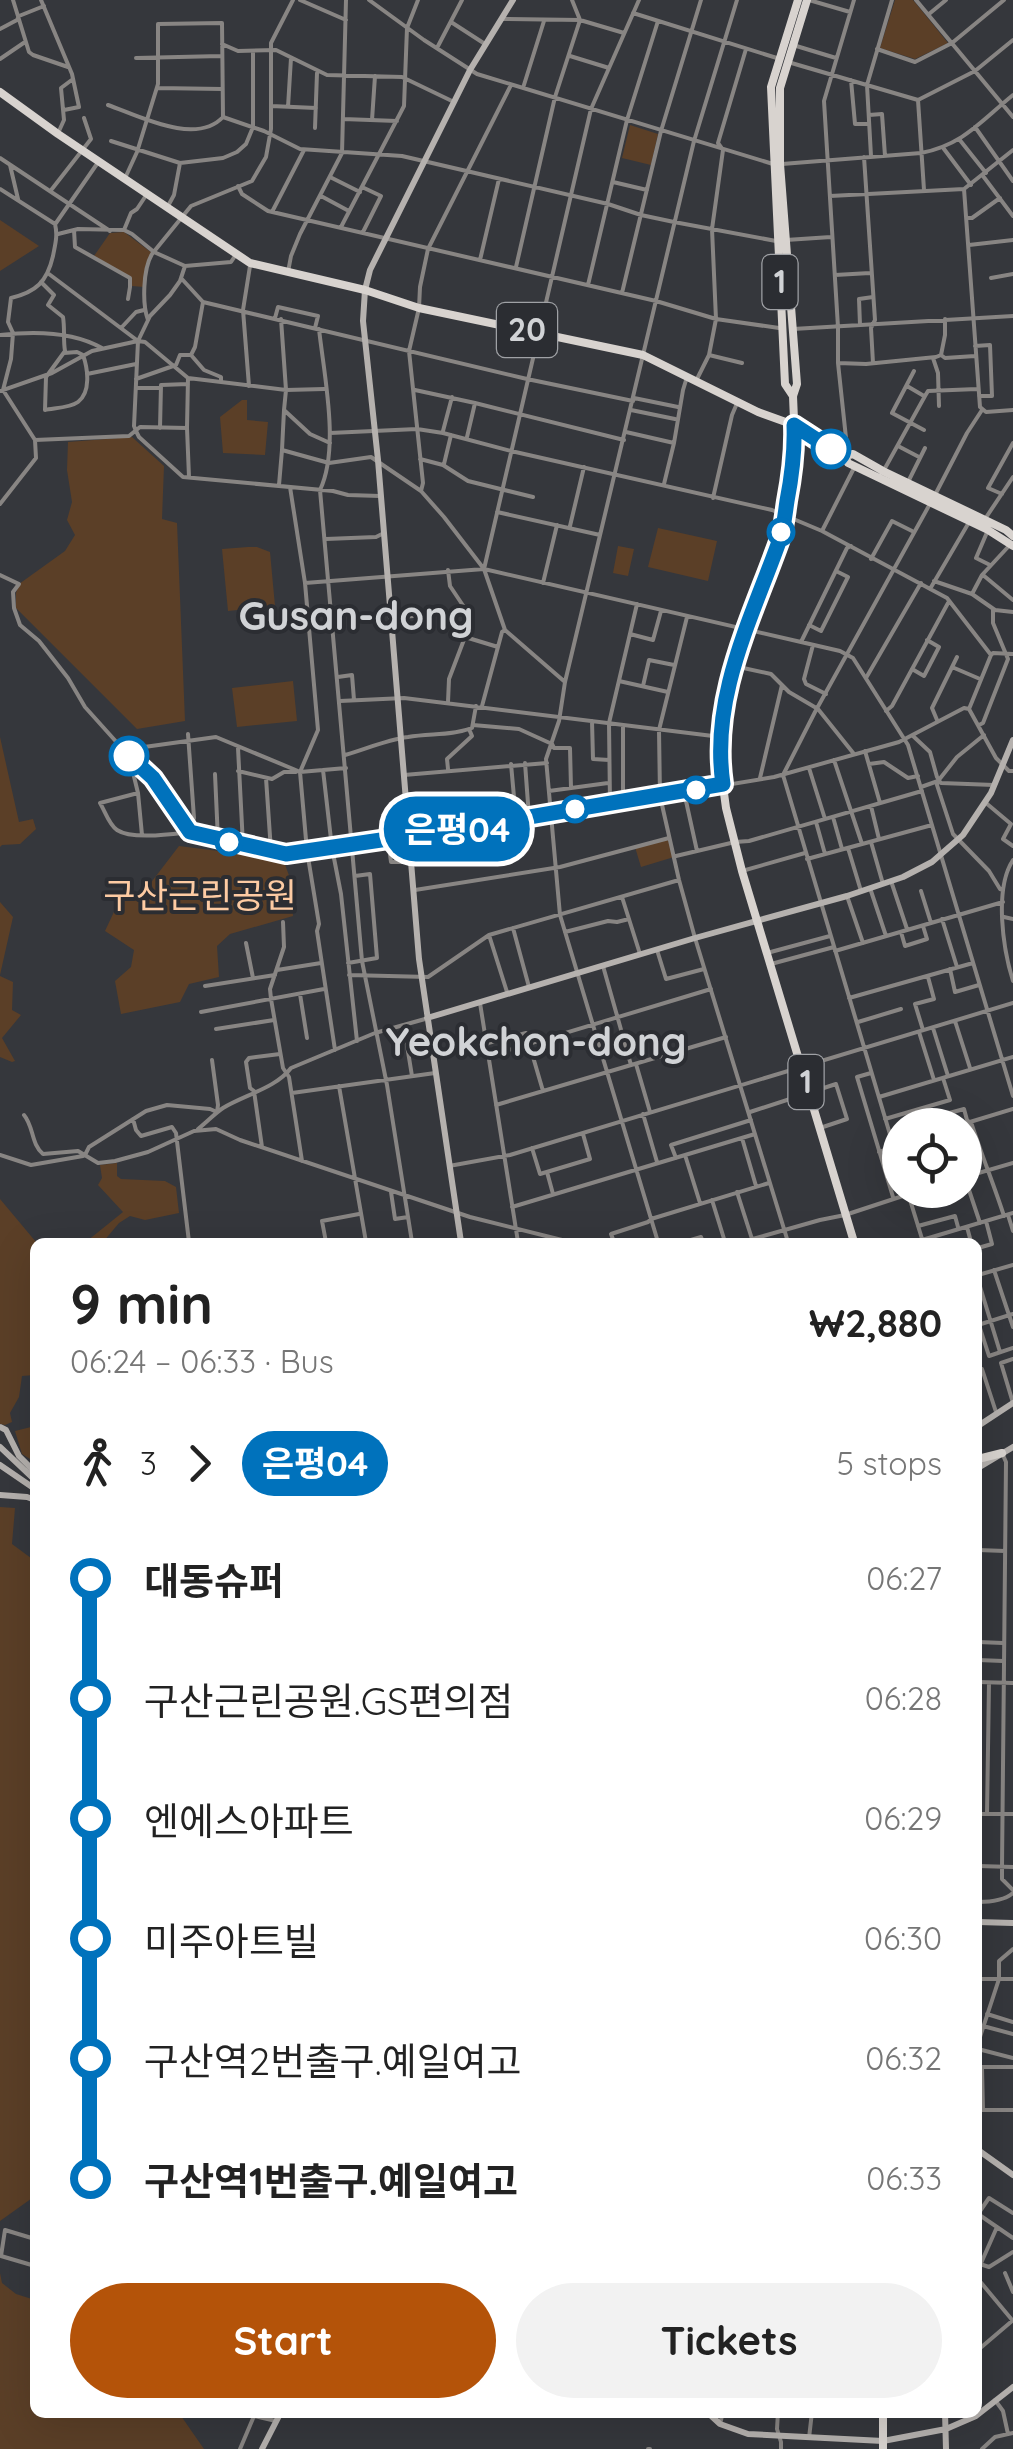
<!DOCTYPE html>
<html lang="en">
<head>
<meta charset="utf-8">
<style>
  body { margin:0; font-family:Quicksand,"Noto Sans KR",sans-serif; background:#f2f2f2; color:#222; height:100vh; display:flex; flex-direction:column; font-size:38px; white-space:nowrap }
  * { box-sizing:border-box; margin:0 }
  p { font-size:32px; color:#767676 }
  .icon { flex:none; width:55px; height:55px; fill:none; stroke:currentColor; stroke-width:2; stroke-linecap:round; stroke-linejoin:round }
  .map { position:relative; flex:1; overflow:hidden }
  .panel { position:absolute; left:30px; top:1238px; width:952px; height:1180px; display:flex; flex-direction:column; background:#fff; border-radius:15px; box-shadow:0 10px 40px #0002 }
  .panel>* { flex:none }
  .badge { padding:0 20px; border-radius:32px; font-size:35px; line-height:65px }
  .buttons { position:absolute; left:882px; top:1108px; display:grid; gap:20px }
  .buttons a { display:grid; place-items:center; width:100px; height:100px; border-radius:50%; background:#fff; box-shadow:0 10px 40px #0002; font-size:50px }
  .map>.badge { position:absolute; translate:-50% -50%; box-shadow:0 0 0 5px #fff }
  .legs { display:flex; align-items:center; gap:15px; height:110px; padding:0 40px; font-size:32px }
  .legs p { margin-inline-start:auto }
  .summary { display:flex; align-items:center; justify-content:space-between; height:170px; padding:0 40px }
  h1 { font-size:55px; font-weight:800; line-height:75px }
  .action { display:flex; gap:20px; margin-top:auto; padding:20px 40px }
  .action a { flex:1; height:115px; border-radius:60px; background:#b45309; color:#fff; font-size:40px; font-weight:800; line-height:115px; text-align:center }
  .action a+a { background:#f2f2f2; color:#222 }
  ul { padding:0 40px; list-style:none }
  li { display:flex; align-items:center; gap:35px; height:120px; font-size:38px }
  li i { display:grid; place-items:center; width:15px; height:100%; margin:0 12px; background:currentColor }
  li i::after { content:''; width:25px; height:25px; margin:-12px; border:8px solid; border-radius:50%; background:#fff }
  li p { margin-inline-start:auto }
  li:first-child i { background:linear-gradient(#0000 50%,currentColor 0) }
  li:last-child i { background:linear-gradient(currentColor 50%,#0000 0) }
  .map>svg:first-child { display:block }
</style>
</head>
<body>
<div class="map">
<svg width="1013" height="2449" viewBox="0 0 1013 2449">
  <rect width="100%" height="100%" fill="#35373c"/>
  <path fill="#5b3f27" d="M895,0H913L948,43L915,59L880,48Z
    M630,125L658,134L651,165L622,158Z
    M0,220L39,246L0,271Z
    M124,232L152,253L147,263L144,287L132,286L131,277L94,256L110,233Z
    M242,400H247V420L268,422L265,455L223,453L220,417Z
    M132,437L164,466L162,519L177,523L185,721L137,729L16,608V593L19,584L65,551L75,535L67,520L72,502L67,470L68,442Z
    M658,528L717,541L708,581L648,567Z
    M618,546L634,549L628,576L613,573Z
    M248,547H257L270,552L275,606L228,611L222,549Z
    M293,681L297,721L237,727L232,688Z
    M0,737L19,822L33,819L36,829L20,844L2,845L0,847Z
    M670,839L674,857L641,867L635,847Z
    M179,846L283,859L291,881L293,916L230,934L217,946L219,977L189,984L180,1002L121,1014L115,981L131,967L134,950L105,931L120,899L143,893Z
    M0,902L13,917L0,975Z
    M0,976L13,982L12,1010L21,1015L2,1038L15,1061L12,1062L0,1057Z
    M117,1163V1176L121,1179L165,1181L176,1187L179,1213L145,1220L130,1216L119,1223L103,1242H88L87,1241L123,1212L98,1185L102,1178L100,1165Z
    M0,1199L36,1242L35,1375L22,1376L19,1397L10,1413L12,1422L5,1425L0,1424Z
    M35,1426V1462L22,1454L15,1431Z
    M0,1507L15,1508L12,1544L35,1561V2196L0,2221Z
    M0,2273L2,2283L16,2294L35,2300V2412L179,2413L204,2449H0Z"/>
  <g fill="none" stroke-linecap="round" stroke-linejoin="round">
    <path stroke="#888583" stroke-width="4" d="M13,0L29,52L33,55L68,67
      M41,0L72,74L79,107L64,110
      M300,0L346,20
      M369,0L424,40L477,74L773,164
      M572,0L580,20
      M809,0L850,12
      M916,0L1013,117
      M633,13L780,59
      M929,14L946,0
      M501,19L580,20L624,33
      M451,22L485,44
      M0,29L17,20L19,16L44,6
      M222,44L238,51L276,50L327,75L402,77L454,102
      M793,45L836,58
      M437,48L462,0
      M877,49L915,62L952,43L1004,0
      M570,56L609,68
      M136,58L221,56
      M0,59L25,42
      M788,62L918,100L975,71L1013,40
      M851,80L855,124H869
      M157,88L222,89
      M523,88L544,21
      M918,100L924,190
      M108,105C139,116 196,146 223,117
      M271,106L316,108
      M288,107L291,58
      M869,115L882,114L885,156
      M223,117L264,131L300,149L402,156L608,204L641,215L674,222L776,241
      M343,119L397,121
      M372,120L375,76
      M975,127L1013,181
      M315,128L317,73
      M59,131L64,120L61,88L73,79
      M959,139L986,173
      M111,141L180,163L223,158L237,152L246,144L253,127V52
      M944,149L971,185
      M871,156L867,85L892,0
      M864,157L875,320L871,328L873,363
      M0,158L110,231
      M782,164L921,153C963,145 981,121 1013,95
      M10,165L18,199
      M126,176L137,152L158,84V24L222,23L223,117
      M983,176L1013,216
      M330,177L360,192
      M613,182L647,190
      M238,186L242,194L268,211L656,301L716,319L779,328
      M362,187L381,196L363,232
      M0,189L55,224C58,236 55,245 53,256C47,282 36,292 11,298L8,322L13,333L11,359L3,390L35,440L36,458L0,504
      M52,189L91,139L84,118
      M964,189L980,407L986,412L1013,410
      M321,196L347,210
      M830,196L964,189L1013,150
      M168,206L174,195L180,163
      M272,212L304,150
      M967,218H972L1000,198
      M56,223L99,161
      M341,227L404,106L407,28L418,0
      M74,230L75,247L130,278V287
      M124,230L131,213L137,209L147,194
      M58,234L78,229L124,230L132,234L154,252L185,266L231,262L237,253
      M786,240L831,237
      M969,245L1013,240
      M480,260L499,179
      M516,267L555,97L580,20
      M288,272L291,256L300,234L342,153L346,0
      M835,275L870,273
      M181,278L203,302
      M991,278L1013,274
      M41,282L54,295L48,305L63,317C65,329 63,339 65,351L46,377L45,410C54,408 70,408 78,402C91,392 88,369 83,355L77,352L64,353
      M588,285L627,120L658,21
      M622,293L661,131L701,0
      M128,299L130,287
      M203,302L527,379L633,401
      M203,302L195,347L191,355L204,370L221,377V380
      M275,318L278,307L318,316L315,328
      M148,320C142,304 143,269 152,254L191,206L252,181L266,157L271,129V43L293,0
      M860,325L859,299L873,297
      M121,328L136,312L144,310
      M319,329C324,375 340,448 320,490L362,961L387,1085L412,1242
      M793,329L1013,316
      M0,335C34,331 72,331 102,348
      M975,346L990,345L992,396H979
      M709,355L742,363
      M941,355L945,358L975,356
      M933,358L938,373L939,406
      M838,363L866,364L936,357L941,355L945,335V319
      M914,371L892,413L924,430
      M87,374L136,364
      M188,378L286,390L281,319
      M136,379L176,365L180,355H191
      M697,379L709,355L716,319L712,229L723,150L718,143L746,49
      M249,386L243,310L250,266
      M907,386L924,396
      M136,388H161
      M324,389L286,390L284,410L310,434L330,443
      M415,390L475,403L624,440
      M0,391L52,373L92,351L138,341
      M925,396L928,391L977,389
      M634,398L678,407
      M284,410L282,450L329,463L371,457L421,491L444,517L484,569L505,630L565,682
      M631,410L675,419
      M160,428L161,385L188,384
      M187,428L189,477
      M136,431L139,437L183,477L333,491L348,495L380,496
      M136,431L134,426L138,341L150,316L170,295L180,281L185,266
      M443,431L452,397
      M626,432L674,443
      M330,433L417,429L443,433L511,451L772,510L822,531L947,598L991,655
      M467,437L475,403
      M35,440L129,436L140,427L187,428L188,378L145,342L138,341L49,274
      M898,446L919,457
      M837,451L846,438L838,363V327L824,101L854,0
      M420,459L443,465L468,481L533,497
      M444,464L451,435
      M884,470L925,396
      M909,480L925,448
      M664,484L674,443L683,390L687,377
      M279,485L282,450
      M290,487L305,583L318,730L300,772L346,768
      M421,491L423,483L409,351L419,308L420,287L428,249L511,85
      M936,493L967,433L982,410
      M1002,494L988,488L1013,443
      M713,498L732,415L738,401
      M497,512L600,535
      M985,519L1013,477
      M570,526L584,467
      M988,530L976,558L990,565
      M822,531L854,468
      M326,539L376,537L382,534
      M871,559L892,521L912,531
      M484,569L591,109L639,0
      M448,570L450,586L466,610
      M0,575L19,584L13,592L14,608L20,625L39,641L68,678L85,707L129,756L153,778L190,832L286,854L496,823L774,777L899,742L964,708L969,709
      M983,575L1013,600
      M934,581L972,594L995,610L1013,612
      M305,583L484,569L801,642L840,651L853,658L908,745L1013,1096
      M543,583L557,525
      M930,589L968,524
      M972,594L982,575L1008,547
      M687,617L659,730L660,796L679,880L695,938L788,1242
      M392,618L467,611
      M809,625L821,631L848,577L838,572
      M630,634L653,640L661,611
      M465,637L498,647
      M801,642L847,548L851,546
      M813,645L804,679L806,684L826,694
      M734,666L771,674L789,692L818,709L854,754
      M952,667L980,679
      M912,669L924,676L939,647L927,640
      M338,677L352,675L354,700
      M866,678L921,583
      M619,681L668,692
      M643,686L649,660L674,665
      M340,701L404,698L721,737
      M448,702L449,679L465,637L469,614L467,611
      M482,706L502,632L505,630
      M969,709L991,655L993,653L1013,654
      M969,709L996,758L1009,771H1013
      M886,711L892,706L948,603
      M937,720L932,708L957,657
      M592,721L593,759L609,760
      M473,725L519,729L552,744L554,748H570L571,788
      M623,725V800
      M979,725L983,723L1008,659L993,623V609
      M913,736L930,752L937,777L941,783L994,785
      M238,748L243,845
      M865,751L880,803
      M345,755C366,749 386,740 408,737C430,733 451,736 472,728L476,706
      M834,760L862,844
      M525,763L529,817
      M511,764L516,819
      M869,764L884,762L908,778L918,776
      M809,768L825,819
      M448,769L447,759L472,736L469,729
      M323,770L332,848L341,894L357,1041
      M238,771L272,779L284,772H296
      M300,772L307,851L319,924L317,931L335,1050
      M215,774L218,840
      M404,775L547,763
      M266,778L271,851
      M760,778L782,685
      M938,781L937,785L953,834L989,871L1000,889L1003,890
      M921,787L938,781L957,757L984,735
      M549,791L608,783
      M684,792L697,851
      M138,793L100,803C105,811 109,825 117,830C132,840 172,834 190,832L194,818L188,734
      M986,803L1011,824L1003,839L1013,846
      M610,804L609,723L637,604
      M871,806L879,839
      M833,817L842,849
      M816,822L825,854
      M142,835L138,793L129,756L137,748L216,737L298,771
      M388,839L391,862H409
      M871,842L883,884
      M848,848L861,891
      M676,856L735,842L749,841L922,791
      M807,859L932,825
      M1013,860C994,889 1003,949 1013,981
      M742,871L805,853
      M891,881L907,929
      M870,888L886,936
      M415,890L560,867L669,838
      M921,891L931,923
      M847,896L863,943
      M622,897L640,954
      M1004,917L1013,919
      M942,919L957,967
      M283,922L284,947L270,989L271,999L283,1068L289,1077L302,1161
      M513,928L529,987
      M565,932L608,921L617,922L629,919
      M901,932L905,946L927,939L923,926
      M489,935L507,992
      M246,943L253,978
      M657,950L666,979L704,969
      M835,951L1003,902
      M767,953L830,936
      M348,963L377,958L370,874L355,876
      M771,964L834,947
      M603,966L631,1065
      M950,969L955,992L979,985
      M277,970L321,963
      M349,975L428,977L489,935L679,880
      M205,986L275,975
      M300,994L307,1038
      M849,998L973,963
      M480,1003L518,1242
      M201,1012L324,989
      M955,1021L970,1068
      M858,1022L901,1009
      M404,1027L412,1076
      M933,1028L948,1076
      M216,1029L274,1020
      M923,1030L915,1004L934,999L928,977
      M919,1032L934,1080
      M488,1043L526,1033L543,1091
      M489,1056L711,989
      M212,1060L218,1105L217,1112
      M636,1064L650,1112
      M871,1073L857,1077L893,1197
      M339,1086L366,1242
      M292,1093L435,1073
      M879,1097L1013,1057
      M496,1105L726,1037
      M750,1112L836,1084L847,1119L820,1128
      M643,1114L657,1162
      M24,1115C34,1127 31,1144 43,1154L78,1151L98,1163L115,1161L148,1152L194,1131L216,1129L240,1140L470,1217L570,1242
      M133,1119L136,1130L141,1136L172,1127L176,1133L189,1242
      M885,1119L950,1100L943,1078
      M933,1125L931,1118L964,1109L967,1120L972,1125C982,1156 994,1185 1004,1216
      M960,1125L1013,1109
      M198,1129C207,1122 214,1114 223,1108C244,1095 276,1088 291,1068L375,1033L425,1019
      M742,1138L756,1186
      M262,1147L254,1091L250,1088L246,1062L249,1058L280,1054
      M532,1148L540,1174L590,1159L583,1134
      M879,1152L900,1144
      M0,1155L31,1165L83,1156
      M85,1155L89,1147L146,1111L167,1105L210,1109L217,1112
      M685,1155L700,1203
      M676,1158L671,1145L751,1120
      M449,1166L510,1155L1013,1003
      M900,1168L783,775L815,712L931,502
      M547,1172L553,1194
      M965,1177L1013,1163
      M965,1178L980,1223
      M907,1190L923,1242
      M391,1192L395,1219L408,1217
      M737,1192L752,1239
      M712,1200L725,1242
      M512,1207L755,1134
      M1008,1215L1013,1231
      M918,1226L955,1216L958,1227
      M967,1227L971,1242
      M922,1240L1013,1213
      M326,1242L322,1221L359,1214
      M614,1242L611,1234L648,1222L651,1219L769,1183
      M658,1242L560,915L546,759L559,721L565,682L694,141L737,0
      M684,1242L701,1237L703,1242
      M742,1242L820,1220L845,1215L921,1190
      M978,1248L992,1244L986,1221
      M994,1270L1013,1327
      M978,1275L1013,1265
      M978,1280L1000,1352
      M978,1325L1013,1314
      M979,1325L989,1356L1013,1348
      M978,1370L982,1369L996,1412
      M1013,1403L1001,1363L1013,1359
      M1002,1453L1006,1462L1002,1867V1879L1013,1890
      M978,1550L1005,1551
      M978,1642L1003,1643
      M978,1660L1003,1661
      M978,1682L1013,1683
      M978,1814H1013
      M987,1814L989,1683
      M978,1866L1013,1867
      M978,1902C989,1902 1004,1901 1013,1893
      M978,1979H1013
      M987,2014L1013,2022
      M983,2026L1013,2034
      M978,2043L999,1979V1961L1013,1949
      M978,2049L1013,2058
      M978,2067H1013
      M982,2068L983,2110
      M978,2110H1013
      M978,2214L989,2198L1013,2213
      M978,2214L1013,2238
      M35,2239L5,2230L1,2256L35,2266
      M980,2264L989,2267L1013,2252
      M978,2270L997,2227
      M1005,2273L1013,2292
      M978,2279L1013,2321
      M978,2350L1012,2321
      M995,2400L1003,2411L1008,2434
      M778,2412L777,2429L781,2442V2449
      M720,2424L723,2412
      M809,2438L812,2412
      M240,2449L254,2416L276,2421
      M648,2449H650
      M982,2449L995,2437L1013,2433"/>
    <path stroke="#b5b1ae" stroke-width="6" d="M427,1018L695,938L847,896L903,877L932,862L963,835L991,793L1013,740
      M461,1242L419,959L378,460L363,321L365,290L370,270L470,70L513,0
      M978,1426L1013,1403
      M0,1427L6,1430L19,1456L35,1472
      M0,1447L35,1480
      M0,1465L35,1489
      M978,1468L1013,1447
      M0,1495L27,1497L35,1500
      M978,1922L1013,1923
      M978,2150L1013,2175
      M707,2412L720,2424L748,2434L883,2441L946,2429L976,2416L1013,2387
      M945,2412L946,2449
      M262,2449L281,2412"/>
    <path stroke="#d8d3cf" stroke-width="8" d="M807,0L780,88V164L797,384L793,396L795,444L792,477L785,515L780,537L756,604L744,629L735,660L725,698L721,737V771L726,808L742,871L854,1242
      M0,92L58,134L250,263L365,290L419,308L643,355L758,412L794,425L845,456L848,463L988,530L1013,546
      M793,396L785,384L771,87L798,0
      M845,456L853,454L883,471L1006,530L1013,536
      M978,1459L1002,1453
      M883,2412V2449"/>
  </g>
  <g fill="none" stroke-linecap="round" stroke-linejoin="round">
    <defs>
      <path id="line-1" d="M129,756L153,778L190,832L286,854L483,825L723,784C710,697 752,618 780,539C784,527 785,514 787,501C792,475 795,451 794,425L831,449"/>
    </defs>
    <use href="#line-1" stroke="#fff" stroke-width="22"/>
    <use href="#line-1" stroke="#0072bc" stroke-width="15"/>
  </g>
  <g fill="#fff" stroke="#0072bc" stroke-width="5">
    <circle cx="831" cy="449" r="18"/>
    <circle cx="781" cy="532" r="12"/>
    <circle cx="129" cy="756" r="18"/>
    <circle cx="696" cy="790" r="12"/>
    <circle cx="575" cy="809" r="12"/>
    <circle cx="229" cy="842" r="12"/>
  </g>
  <g text-anchor="middle" stroke-width="8" stroke-linejoin="round" paint-order="stroke">
    <g fill="#2b2d32" stroke="#9fa1a5" stroke-width="2.5">
      <rect x="762.5" y="255" width="35" height="54" rx="8"/>
      <rect x="497" y="303" width="60" height="54" rx="8"/>
      <rect x="788.5" y="1055" width="35" height="54" rx="8"/>
    </g>
    <g font-size="32" font-weight="bold" fill="#d1d3d6">
      <text x="780" y="293">1</text>
      <text x="527" y="341">20</text>
      <text x="806" y="1093">1</text>
    </g>
    <g font-size="35" fill="#fdcba3" stroke="#2b2d32">
      <text x="200" y="908">구산근린공원</text>
    </g>
    <g font-size="40" font-weight="bold" fill="#d1d3d6" stroke="#2b2d32">
      <text x="356" y="630">Gusan-dong</text>
      <text x="536" y="1056">Yeokchon-dong</text>
    </g>
  </g>
</svg>
<div class="buttons">
<a><svg class="icon" aria-label="locate" viewBox="0 0 24 24"><circle cx="12" cy="12" r="6"/><path d="M12 2v4M12 18v4M2 12h4M18 12h4"/></svg></a>
</div>
<b class="badge" style="left:457px;top:829px;background:#0072bc;color:#fff">은평04</b>
<section class="panel">
<div class="summary"><div><h1>9 min</h1><p>06:24 – 06:33 · Bus</p></div><b>₩2,880</b></div>
<div class="legs"><svg class="icon" aria-label="walk" viewBox="0 0 24 24"><circle cx="13" cy="4" r="2"/><path d="M13 8l-2 6 4 7M11 14l-3 7M7 12l3-4h3l4 4"/></svg>3<svg class="icon" aria-label="forward" viewBox="0 0 24 24"><path d="M9 5l7 7-7 7"/></svg><b class="badge" style="background:#0072bc;color:#fff">은평04</b><p>5 stops</p></div>
<ul>
<li><i style="color:#0072bc"></i><b>대동슈퍼</b><p>06:27</p></li>
<li><i style="color:#0072bc"></i><span>구산근린공원.GS편의점</span><p>06:28</p></li>
<li><i style="color:#0072bc"></i><span>엔에스아파트</span><p>06:29</p></li>
<li><i style="color:#0072bc"></i><span>미주아트빌</span><p>06:30</p></li>
<li><i style="color:#0072bc"></i><span>구산역2번출구.예일여고</span><p>06:32</p></li>
<li><i style="color:#0072bc"></i><b>구산역1번출구.예일여고</b><p>06:33</p></li>
</ul>
<div class="action"><a>Start</a><a>Tickets</a></div>
</section>
</div>
</body>
</html>
